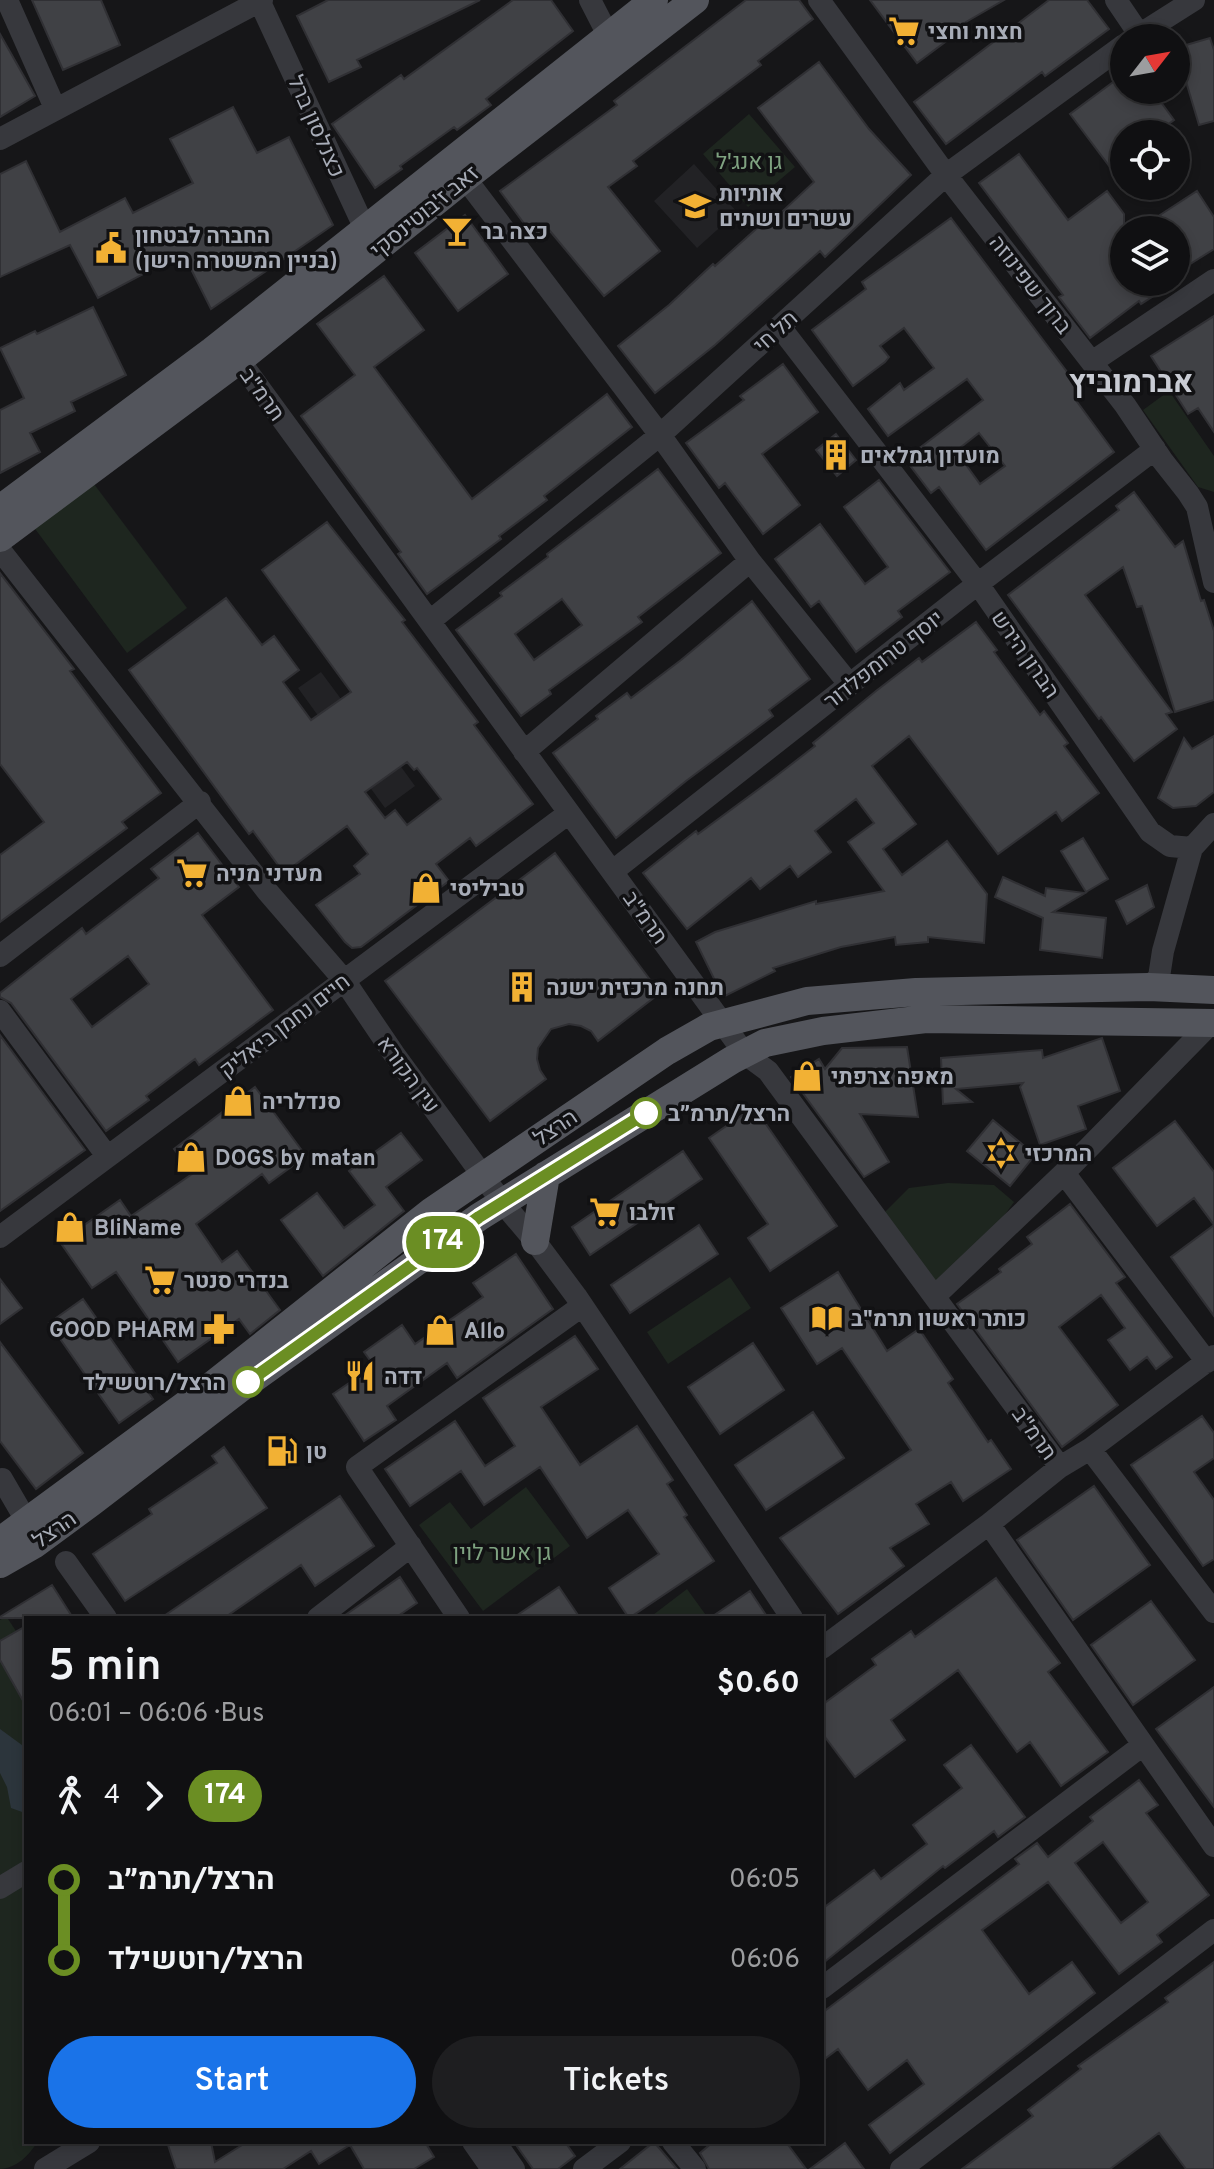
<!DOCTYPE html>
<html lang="en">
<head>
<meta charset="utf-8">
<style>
  body { margin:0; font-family:Overpass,Heebo,sans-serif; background:#1e1e20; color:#f1f3f6; height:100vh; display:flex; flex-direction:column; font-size:30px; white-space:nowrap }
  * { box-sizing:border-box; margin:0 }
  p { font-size:26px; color:#9c9d9f }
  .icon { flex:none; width:44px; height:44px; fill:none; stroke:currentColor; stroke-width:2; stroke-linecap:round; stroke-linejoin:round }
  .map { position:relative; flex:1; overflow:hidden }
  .panel { position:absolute; left:24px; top:1616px; width:800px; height:528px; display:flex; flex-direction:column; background:#101012; border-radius:0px; box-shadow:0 4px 12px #0003,0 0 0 2px #303032 }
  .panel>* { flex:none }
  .badge { padding:0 16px; border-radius:26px; font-size:28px; line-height:52px }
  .needle { width:52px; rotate:59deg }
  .buttons { position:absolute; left:1110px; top:24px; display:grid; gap:16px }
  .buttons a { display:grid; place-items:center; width:80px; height:80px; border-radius:50%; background:#101012; box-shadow:0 4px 12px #0003,0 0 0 2px #303032; font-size:40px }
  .map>.badge { position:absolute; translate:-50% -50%; box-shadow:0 0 0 4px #fff }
  .legs { display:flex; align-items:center; gap:12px; height:88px; padding:0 24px; font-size:26px }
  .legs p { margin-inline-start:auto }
  .overview { display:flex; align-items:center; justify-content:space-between; height:136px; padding:0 24px }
  h1 { font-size:44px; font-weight:600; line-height:60px }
  .action { display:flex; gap:16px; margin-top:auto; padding:16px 24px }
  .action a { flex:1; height:92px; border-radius:48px; background:#1a73e8; color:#fff; font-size:32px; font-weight:600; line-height:92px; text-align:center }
  .action a+a { background:#1e1e20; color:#f1f3f6 }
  ul { padding:0 24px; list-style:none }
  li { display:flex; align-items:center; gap:28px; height:80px; font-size:30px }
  li i { display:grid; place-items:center; width:12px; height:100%; margin:0 10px; background:currentColor }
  li i::after { content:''; width:20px; height:20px; margin:-10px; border:6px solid; border-radius:50%; background:#101012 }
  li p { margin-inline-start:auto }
  li:first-child i { background:linear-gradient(#0000 50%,currentColor 0) }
  li:last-child i { background:linear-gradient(currentColor 50%,#0000 0) }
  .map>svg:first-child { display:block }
</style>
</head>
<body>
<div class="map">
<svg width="1214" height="2169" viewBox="0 0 1214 2169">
  <rect width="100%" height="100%" fill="#161618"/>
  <path fill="#222225" d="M694,164L737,212L697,248L654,201Z
    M321,672L344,703L351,698L415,786L385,808L298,688Z"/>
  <path fill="#1e261f" d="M749,114L795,167L748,207L703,154Z
    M1169,391L1214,456V492L1198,487L1143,410Z
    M91,480L187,608L127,653L30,522Z
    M948,1183L994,1185L1014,1202L990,1235L934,1286L882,1215L909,1188Z
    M730,1277L751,1308L668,1364L647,1332Z
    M526,1487L570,1546L483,1611L419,1525L450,1502L471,1529Z
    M687,1589L708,1618H649Z
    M6,1616L26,1646V2142H37C30,2155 15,2169 0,2169V1620Z"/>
  <path fill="#2c353c" d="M0,1729L26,1748L25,1813L11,1808L7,1787L0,1773Z"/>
  <path fill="#404145" stroke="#303034" stroke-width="2" fill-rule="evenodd" d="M32,0H101L120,45L63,70Z
    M328,0H480L357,60L361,67L329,82L297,16Z
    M513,0H551L573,31L486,99L491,105L457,130L454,127L400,166L402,169L375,188L332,124L401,75L404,79Z
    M746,0H799L813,19L758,61L761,65L633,161L637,166L608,187L660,251L604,296L550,231L537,241L500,191L617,105L614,101Z
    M870,0H1004L966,22L968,25L917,63Z
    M1049,0H1087L1109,29L1045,76L1042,72L946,144L914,102Z
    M0,34L35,96L0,117Z
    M1210,38L1214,50V121L1199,125L1176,48Z
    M819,62L869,129L911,175L825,257L820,251L715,345L655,393L618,346L669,305L713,264L715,266L766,220L769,224L814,182L758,108Z
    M1124,74V90H1152L1174,120L1155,134H1124V157L1110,167L1070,114Z
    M233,107L257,153L289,137L333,225L211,309L183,253L98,298L70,245L0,277V174L26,161L60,232L125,198L133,213L193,183L170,139Z
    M1019,154L1068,220L1107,191L1124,214V282H1175L1141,304L1139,301L1090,338L1059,297L1063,295L979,183Z
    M1197,191L1214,217V249L1176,273V230H1170L1160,215Z
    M465,215L508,274L458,311L415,253Z
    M951,218L1083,393L1075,399L1114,452L986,550L939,487L931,493L905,459L983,400L967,379L888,436L868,409L900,383L904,390L934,368L904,328L880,346L889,357L885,362L853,386L812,330L866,289L862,282ZM979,433L1005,466L980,484L956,451Z
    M384,276L424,330L374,367L472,499L607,394L632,427L544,496L547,500L499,536L501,539L427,594L398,554L401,552L301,416L355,375L317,324Z
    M93,307L126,375L71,402L75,411L30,433L40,452L0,473V410L24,398L0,348L35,331L37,334Z
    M1214,316V432L1198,408L1188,414L1151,356Z
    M783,364L818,412L762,454L800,505L763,534L725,483L719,488L686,443L744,400L740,396Z
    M836,434L856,460L837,476L816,450Z
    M658,469L721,553L638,617L642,622L549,690L551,694L521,716L456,630L502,596L500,593L548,557L547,554ZM562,599L582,625L534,660L515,634Z
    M879,480L950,572L898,611L902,617L856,652L819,601L811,607L775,559L820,524L865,584L888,567L844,507Z
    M1134,492L1175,547L1183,541L1201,601L1204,600L1214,631V700L1175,712L1142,606L1137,607L1123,567L1085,595L1172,712L1166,714L1177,729L1134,761L1101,717L1099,719L1008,595L1119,510L1116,506Z
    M327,522L405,620L402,622L478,722L474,725L533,804L476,846L470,838L436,864L449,881L361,947L352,948L345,942L316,905L360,874L354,866L368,854L347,826L284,873L253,831L249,834L129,670L226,598L262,645L274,636L299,670L283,682L311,720L351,692L262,570ZM407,762L414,770L417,768L441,799L407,825L395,810L385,818L365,792Z
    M0,573L74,669L70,671L161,793L122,822L127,828L0,922V855L44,822L0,764Z
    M752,601L810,679L769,710L773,716L686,781L616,838L553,753L598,719L596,716L627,693L631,698L681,660Z
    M976,622L997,650L994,652L1040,715L1044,711L1068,743L1064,746L1099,793L1062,821L1056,812L998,854L909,736L872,766L916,824L883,849L902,875L947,841L987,894L984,943L928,937V942L896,945L895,937L841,947L773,968L775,971L723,997L696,942L715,932L816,901V904L884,891L848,842L874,823L856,799L815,831L831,852L798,877L790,866L760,889L751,878L687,929L643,873L696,831L698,834L775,777L815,746L813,743L876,691L919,658L922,662Z
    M1214,736V792L1196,806L1173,808L1158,798L1184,738L1192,749Z
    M198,833L239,887L202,915L273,1010L199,1065L195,1059L146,1096L149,1100L106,1131L11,1003L0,997V993L82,928L86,934L159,878L151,869ZM128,956L149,984L92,1027L71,999Z
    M1083,838L1108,879L1086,892L1061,851Z
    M555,853L660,993L598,1041L591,1031L581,1026L569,1024L551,1029L538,1048L537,1059L540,1070L546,1079L490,1121L385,981Z
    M1003,877L1045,896L1046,888L1085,893L1053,912L1106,918L1102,958L1040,950L1043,918L995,897Z
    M1147,885L1154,907L1127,924L1116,901Z
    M0,1035L85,1150L0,1211Z
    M1102,1038L1120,1091L1078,1106L1086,1129L1040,1145L1020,1087L1023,1083L956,1089L972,1102L943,1104L941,1058L1042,1050L1043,1058Z
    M907,1047L918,1117L860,1114L889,1162L864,1177L791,1077L819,1059L825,1069L842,1048Z
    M255,1087L306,1156L269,1183L262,1174L196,1224L222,1262L237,1251L280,1310L250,1334L239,1319L178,1362L116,1272L92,1288L60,1242L120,1200L131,1216L192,1174L174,1149Z
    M754,1107L837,1226L770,1271L748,1238L768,1224L709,1138Z
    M993,1120L1035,1155L1010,1186L967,1151Z
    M1175,1121L1214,1172V1225L1194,1198L1157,1226L1113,1168Z
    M401,1133L422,1160L386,1187L404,1211L323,1276L281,1220L317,1193L344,1228L375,1205L349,1171Z
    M683,1151L702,1179L590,1255L572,1227Z
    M1070,1204L1125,1277L1116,1283L1172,1357L1156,1369L1147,1357L1130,1370L1108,1340L1125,1328L1101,1295L1059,1327L1118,1405L1062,1447L957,1304L1001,1272L999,1269L1032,1244L1027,1237Z
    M699,1225L718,1254L630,1313L611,1285Z
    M1214,1225V1316L1171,1257Z
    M516,1254L553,1309L457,1378L447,1363L387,1406L396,1420L364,1441L333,1394L374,1366L364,1352L402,1325L415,1344L483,1297L473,1283Z
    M838,1272L887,1351L919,1329L953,1379L948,1383L988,1442L991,1440L1011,1469L963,1501L951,1482L916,1504L929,1524L890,1548L904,1566L838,1614L780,1538L911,1450L842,1348L817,1364L781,1308Z
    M0,1279L22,1308L0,1324Z
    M83,1299L153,1399L119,1423L49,1323Z
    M575,1336L598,1369L541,1407L580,1465L637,1426L673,1480L667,1484L687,1515L684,1517L714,1561L629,1618L609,1588L659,1554L628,1510L587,1538L540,1467L484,1505L461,1471L410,1506L385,1469L455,1421L485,1466L515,1446L483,1398Z
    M0,1342L83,1453L36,1489L0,1441Z
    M753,1343L784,1390L720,1434L688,1387Z
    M813,1412L844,1458L766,1510L735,1465Z
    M1202,1416L1214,1433V1458L1194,1472L1214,1500V1559L1203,1566L1131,1465Z
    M224,1447L267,1508L125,1601L93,1554L152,1514L149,1509L217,1463L212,1456Z
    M1094,1486L1150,1565L1073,1620L1017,1540Z
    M340,1496L374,1546L315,1586L301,1565L224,1618H161Z
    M400,1577L417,1603L395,1618H341Z
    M996,1578L1060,1663L1048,1672L1108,1752L1061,1786L1030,1742L1017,1752L958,1670L891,1720L905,1740L855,1777L822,1733V1705L876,1665L872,1659L911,1631L915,1637Z
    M52,1585L73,1618H0V1617Z
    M559,1587L580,1618H513Z
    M750,1591L768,1618H710Z
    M1151,1601L1195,1660L1133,1705L1091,1645Z
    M26,1626V1706L0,1660V1641Z
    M1214,1687V1807L1156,1729Z
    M971,1745L1025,1817L998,1837L994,1831L945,1868L943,1866L822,1964V1909L874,1870L881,1879L927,1844L913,1825L962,1788L944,1765Z
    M1139,1780L1158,1805L1146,1813L1209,1895L1157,1935L1162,1942L1119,1974L1048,1882L982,1930L1029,1994L1072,1962L1095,1993L890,2153L869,2125L924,2084L907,2060L868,2090L838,2049L822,2061V2013L1019,1864L1015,1859L1037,1843L1048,1857L1093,1821L1090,1817ZM1103,1842L1148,1902L1121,1923L1075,1863Z
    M1214,1962V2169H1186L1159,2133L1110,2169H962L1033,2116L1028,2110L1081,2069L1078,2066L1168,2002L1165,1998Z
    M167,2142H211L215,2162L247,2142H425L434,2157L414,2169H364L350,2145L319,2164L311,2151L283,2169H176Z
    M514,2142H565L575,2156L558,2169H533Z
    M654,2142L677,2169H620Z
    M713,2142H786L806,2169H709L700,2153Z
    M845,2143L864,2169H810Z"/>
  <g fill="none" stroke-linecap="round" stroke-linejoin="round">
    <path stroke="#37383d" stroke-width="22" d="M7,0L55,108
      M259,0L371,242
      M590,0L608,35
      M819,0L946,175L1125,405L1162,460L1188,493L1197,507L1214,582
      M1116,0L1139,34
      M1134,38L1194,0
      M0,139L262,0
      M465,178L660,435L750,561L850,685
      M780,327L978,584L1150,832L1170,846L1192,848
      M239,360L745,1054L768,1071L1060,1467
      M1092,362L1214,280
      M0,550L267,891L344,980L394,1054L502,1202L535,1241L576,1296L792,1618
      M430,621L660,435L946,175L1124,45
      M524,752L750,561
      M613,871L962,596L1155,449
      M0,956L200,802
      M1149,987L1159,977L1163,951L1192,848L1214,824
      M0,1011L107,1156
      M1064,1173L1207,1362
      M0,1237L569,813
      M935,1296L1064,1173L1211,1023
      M1090,1449L1214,1612
      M2,1479L27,1522L36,1530
      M989,1524L1214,1846
      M66,1562L106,1618
      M318,1618L411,1546
      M459,1618L357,1467L582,1306
      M822,1648L989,1524L1060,1467L1090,1449L1214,1356
      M0,1888L26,1872
      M822,1988L1143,1745
      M473,2142L492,2169
      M495,2142L514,2169
      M673,2142L695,2169
      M45,2169L89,2142
      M584,2169L620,2142
      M901,2169L1214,1930"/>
    <path stroke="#53555c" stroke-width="28" d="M0,509L212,351L654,0
      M0,538L239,360L465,178L695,0
      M535,1241L546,1175
      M0,1541L215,1383L432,1211L667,1051L709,1027L807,1001L916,992L1149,987L1214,990
      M0,1564L35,1544L92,1502L246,1384L479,1217L732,1060L765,1043L823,1031L926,1019L1214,1023"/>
  </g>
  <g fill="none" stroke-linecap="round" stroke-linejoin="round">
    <defs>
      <path id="line-1" d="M248,1382L479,1217L646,1113"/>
    </defs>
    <use href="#line-1" stroke="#fff" stroke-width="18"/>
    <use href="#line-1" stroke="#6b8e23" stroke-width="12"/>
  </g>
  <defs>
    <symbol id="supermarket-bare" viewBox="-9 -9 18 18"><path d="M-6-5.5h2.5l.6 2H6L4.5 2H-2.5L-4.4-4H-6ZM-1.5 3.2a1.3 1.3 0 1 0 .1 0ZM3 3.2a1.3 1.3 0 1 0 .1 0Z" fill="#f2b134" stroke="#111113" stroke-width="2.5" paint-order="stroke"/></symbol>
    <symbol id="school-bare" viewBox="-9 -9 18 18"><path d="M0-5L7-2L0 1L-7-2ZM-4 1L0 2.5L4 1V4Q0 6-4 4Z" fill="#f2b134" stroke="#111113" stroke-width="2.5" paint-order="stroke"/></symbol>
    <symbol id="bar-bare" viewBox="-9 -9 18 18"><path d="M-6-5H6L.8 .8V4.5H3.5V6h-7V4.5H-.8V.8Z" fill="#f2b134" stroke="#111113" stroke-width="2.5" paint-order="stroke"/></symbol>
    <symbol id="civic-bare" viewBox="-9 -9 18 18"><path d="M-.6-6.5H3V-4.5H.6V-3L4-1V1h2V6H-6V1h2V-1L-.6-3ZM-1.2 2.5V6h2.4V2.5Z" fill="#f2b134" stroke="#111113" stroke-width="2.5" paint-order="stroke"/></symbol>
    <symbol id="building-bare" viewBox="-9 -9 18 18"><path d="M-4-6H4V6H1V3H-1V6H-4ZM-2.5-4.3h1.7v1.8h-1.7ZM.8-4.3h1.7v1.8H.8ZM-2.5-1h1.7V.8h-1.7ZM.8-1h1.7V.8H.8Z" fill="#f2b134" stroke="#111113" stroke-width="2.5" paint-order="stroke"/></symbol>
    <symbol id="shop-bare" viewBox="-9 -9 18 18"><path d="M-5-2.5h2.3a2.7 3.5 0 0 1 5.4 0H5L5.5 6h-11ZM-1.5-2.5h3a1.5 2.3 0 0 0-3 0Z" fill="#f2b134" stroke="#111113" stroke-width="2.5" paint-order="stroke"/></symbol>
    <symbol id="synagogue-bare" viewBox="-9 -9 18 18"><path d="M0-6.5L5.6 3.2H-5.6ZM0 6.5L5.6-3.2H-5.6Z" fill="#f2b134" stroke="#111113" stroke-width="2.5" paint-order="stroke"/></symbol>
    <symbol id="library-bare" viewBox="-9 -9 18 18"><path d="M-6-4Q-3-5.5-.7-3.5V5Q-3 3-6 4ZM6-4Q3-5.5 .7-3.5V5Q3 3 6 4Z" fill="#f2b134" stroke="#111113" stroke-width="2.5" paint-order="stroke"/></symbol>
    <symbol id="pharmacy-bare" viewBox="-9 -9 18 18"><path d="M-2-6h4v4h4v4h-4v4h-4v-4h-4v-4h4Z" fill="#f2b134" stroke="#111113" stroke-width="2.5" paint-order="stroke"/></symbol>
    <symbol id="restaurant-bare" viewBox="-9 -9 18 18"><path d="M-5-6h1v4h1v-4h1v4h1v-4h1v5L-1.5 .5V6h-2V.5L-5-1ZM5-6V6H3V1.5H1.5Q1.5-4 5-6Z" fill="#f2b134" stroke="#111113" stroke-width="2.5" paint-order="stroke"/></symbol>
    <symbol id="fuel-bare" viewBox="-9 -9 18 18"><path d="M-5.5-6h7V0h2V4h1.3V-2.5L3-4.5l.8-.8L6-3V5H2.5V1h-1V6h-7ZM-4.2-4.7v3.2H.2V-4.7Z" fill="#f2b134" stroke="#111113" stroke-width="2.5" paint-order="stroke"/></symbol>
  </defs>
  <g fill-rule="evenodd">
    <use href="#supermarket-bare" x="882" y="9" width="44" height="44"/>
    <use href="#school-bare" x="673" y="184" width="44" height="44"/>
    <use href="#bar-bare" x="435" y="209" width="44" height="44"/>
    <use href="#civic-bare" x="89" y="226" width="44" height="44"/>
    <use href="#building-bare" x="814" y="433" width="44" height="44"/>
    <use href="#supermarket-bare" x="170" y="851" width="44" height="44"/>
    <use href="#shop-bare" x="404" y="866" width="44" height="44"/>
    <use href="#building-bare" x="500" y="965" width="44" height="44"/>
    <use href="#shop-bare" x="785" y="1054" width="44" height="44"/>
    <use href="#shop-bare" x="216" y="1079" width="44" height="44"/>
    <use href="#synagogue-bare" x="979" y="1131" width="44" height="44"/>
    <use href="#shop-bare" x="169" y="1135" width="44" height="44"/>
    <use href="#supermarket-bare" x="583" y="1190" width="44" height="44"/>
    <use href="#shop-bare" x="48" y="1205" width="44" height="44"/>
    <use href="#supermarket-bare" x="138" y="1258" width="44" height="44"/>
    <use href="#library-bare" x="805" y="1296" width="44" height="44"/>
    <use href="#pharmacy-bare" x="197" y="1307" width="44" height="44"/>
    <use href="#shop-bare" x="418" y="1308" width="44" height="44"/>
    <use href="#restaurant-bare" x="338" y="1354" width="44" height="44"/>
    <use href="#fuel-bare" x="260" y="1429" width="44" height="44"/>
  </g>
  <g fill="#fff" stroke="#6b8e23" stroke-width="4">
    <circle cx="646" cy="1113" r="14"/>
    <circle cx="248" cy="1382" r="14"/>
  </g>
  <g text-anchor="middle" stroke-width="7" stroke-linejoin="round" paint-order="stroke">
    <g font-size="22" font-weight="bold" fill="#a8adb8" stroke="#111113" text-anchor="start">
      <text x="928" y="39">חצות וחצי</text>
      <text x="719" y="201">אותיות<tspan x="719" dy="25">עשרים ושתים</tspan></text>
      <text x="481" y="239">כצה בר</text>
      <text x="135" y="243">החברה לבטחון<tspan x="135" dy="25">(בניין המשטרה הישן)</tspan></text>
      <text x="860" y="463">מועדון גמלאים</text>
      <text x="216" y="881">מעדני מניה</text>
      <text x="450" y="896">טביליסי</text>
      <text x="546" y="995">תחנה מרכזית ישנה</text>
      <text x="831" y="1084">מאפה צרפתי</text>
      <text x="262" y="1109">סנדלריה</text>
      <text x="1025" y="1161">המרכזי</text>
      <text x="215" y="1165">DOGS by matan</text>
      <text x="629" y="1220">זולבו</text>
      <text x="94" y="1235">BliName</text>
      <text x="184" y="1288">בנדרי סנטר</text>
      <text x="851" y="1326">כותר ראשון תרמ"ב</text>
      <text x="195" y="1337" text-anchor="end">GOOD PHARM</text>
      <text x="464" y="1338">Allo</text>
      <text x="384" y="1384">דדה</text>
      <text x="306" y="1459">טן</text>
    </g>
    <g font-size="22" fill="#a8adb8" stroke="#111113">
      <text transform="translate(317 126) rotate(66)" y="8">כצנלסון ברל</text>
      <text transform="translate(424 211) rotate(-39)" y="8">זאב ז'בוטינסקי</text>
      <text transform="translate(1031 284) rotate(52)" y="8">ברוך שפינוזה</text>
      <text transform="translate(775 331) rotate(-42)" y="8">תל חי</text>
      <text transform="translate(263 394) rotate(54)" y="8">תרמ"ב</text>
      <text transform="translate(1026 654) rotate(55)" y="8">הברון הירש</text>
      <text transform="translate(883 659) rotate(-38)" y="8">יוסף טרומפלדור</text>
      <text transform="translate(646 917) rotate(54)" y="8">תרמ"ב</text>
      <text transform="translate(284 1025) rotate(-37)" y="8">חיים נחמן ביאליק</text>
      <text transform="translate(409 1074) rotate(54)" y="8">עין הקורא</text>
      <text transform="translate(555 1127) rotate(-34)" y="8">הרצל</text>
      <text transform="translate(1035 1433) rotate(54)" y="8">תרמ"ב</text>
      <text transform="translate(54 1529) rotate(-35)" y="8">הרצל</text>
    </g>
    <g font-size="22" fill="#7fa381" stroke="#111113">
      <text x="749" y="169">גן אנג'ל</text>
      <text x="502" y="1560">גן אשר לוין</text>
    </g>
    <g font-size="22" font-weight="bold" fill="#a8adb8" stroke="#111113" text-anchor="start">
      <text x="668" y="1121">הרצל/תרמ״ב</text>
      <text x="226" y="1390" text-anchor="end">הרצל/רוטשילד</text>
    </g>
    <g font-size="30" font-weight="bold" fill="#c9ccd4" stroke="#111113">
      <text x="1131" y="392">אברמוביץ</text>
    </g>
  </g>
</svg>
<div class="buttons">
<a><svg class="needle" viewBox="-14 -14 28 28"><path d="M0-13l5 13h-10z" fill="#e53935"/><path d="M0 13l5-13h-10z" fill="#9c9d9f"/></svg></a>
<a><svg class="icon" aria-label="locate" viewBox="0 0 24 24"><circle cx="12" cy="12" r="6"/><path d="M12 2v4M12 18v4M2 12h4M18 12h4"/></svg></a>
<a><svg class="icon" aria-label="layers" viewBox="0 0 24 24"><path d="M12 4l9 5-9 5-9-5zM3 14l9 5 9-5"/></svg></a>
</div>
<b class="badge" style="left:443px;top:1242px;background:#6b8e23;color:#fff">174</b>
<section class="panel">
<div class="overview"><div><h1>5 min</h1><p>06:01 – 06:06 · Bus</p></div><b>$0.60</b></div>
<div class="legs"><svg class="icon" aria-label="walk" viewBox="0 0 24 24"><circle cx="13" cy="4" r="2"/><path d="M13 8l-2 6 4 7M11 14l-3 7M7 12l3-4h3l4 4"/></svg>4<svg class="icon" aria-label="forward" viewBox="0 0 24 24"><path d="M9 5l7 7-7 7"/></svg><b class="badge" style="background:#6b8e23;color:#fff">174</b></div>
<ul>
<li><i style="color:#6b8e23"></i><b>הרצל/תרמ״ב</b><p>06:05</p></li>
<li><i style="color:#6b8e23"></i><b>הרצל/רוטשילד</b><p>06:06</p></li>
</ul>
<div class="action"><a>Start</a><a>Tickets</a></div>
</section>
</div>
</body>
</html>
